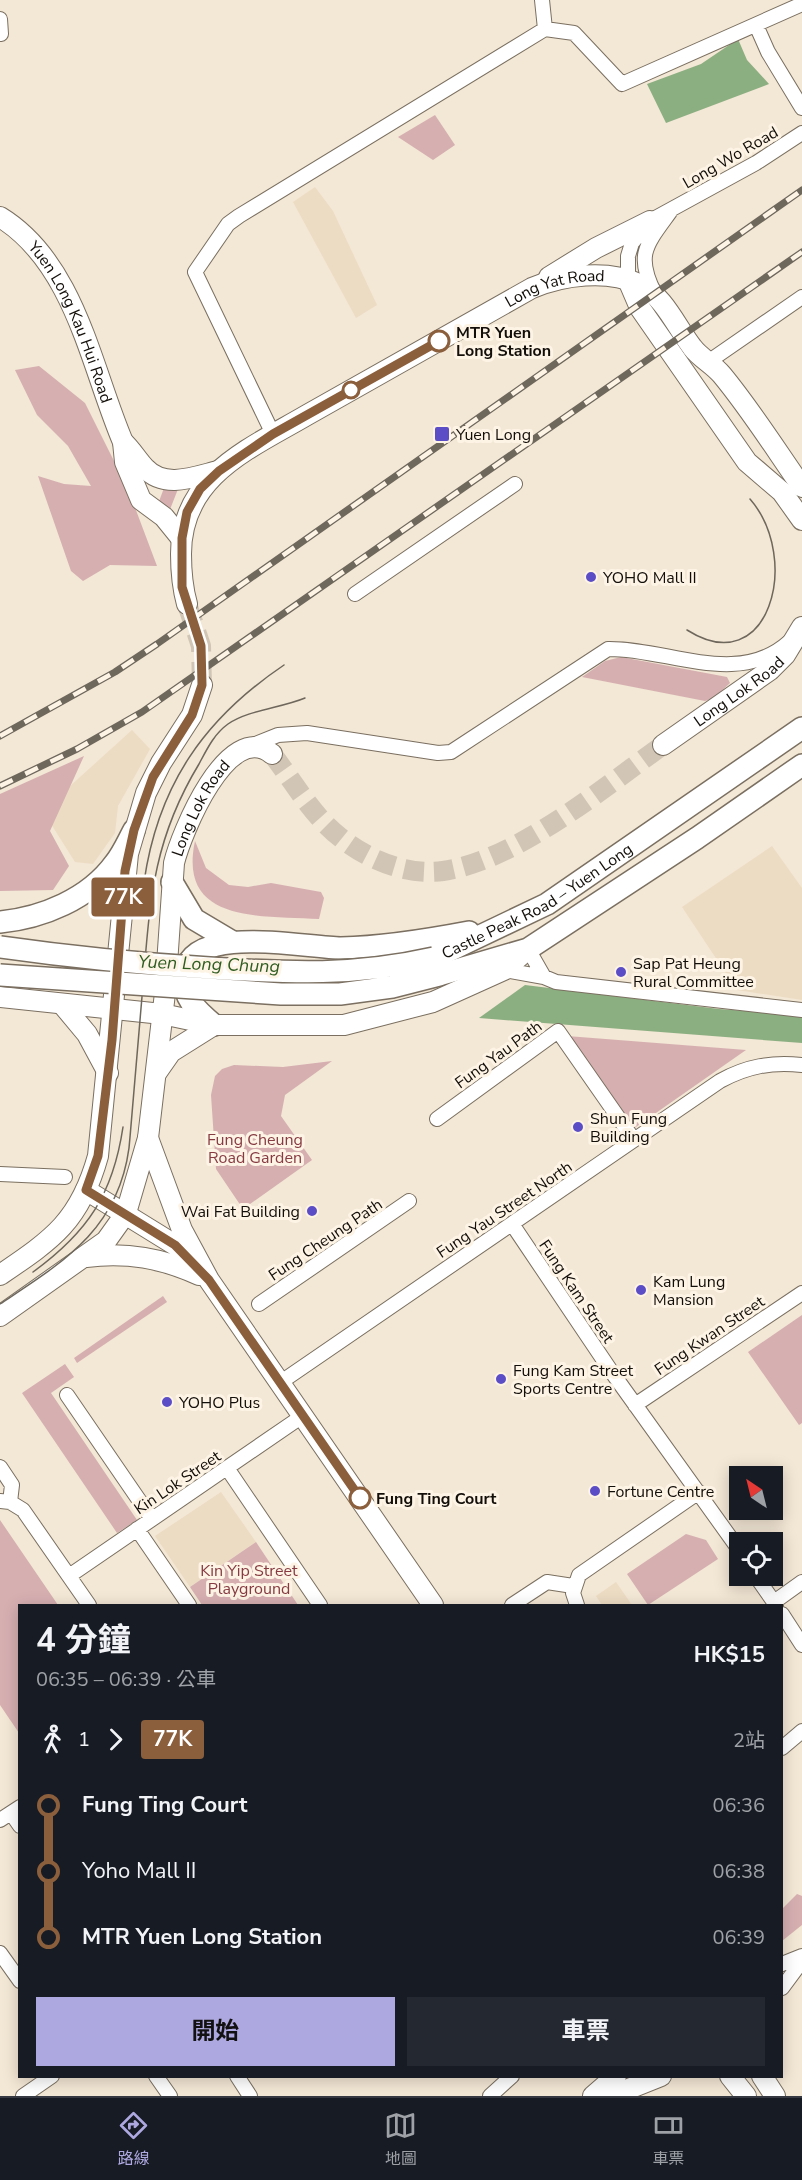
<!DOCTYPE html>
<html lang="zh-TW">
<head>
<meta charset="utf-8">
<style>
  body { margin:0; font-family:"Nunito Sans","Noto Sans TC",sans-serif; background:#242831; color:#f1f3f6; height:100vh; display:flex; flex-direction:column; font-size:22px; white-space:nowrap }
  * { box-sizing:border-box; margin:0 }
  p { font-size:20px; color:#9ea1a6 }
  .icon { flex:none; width:33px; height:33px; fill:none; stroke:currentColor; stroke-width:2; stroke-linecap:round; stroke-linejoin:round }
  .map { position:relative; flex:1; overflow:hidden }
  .drawer { position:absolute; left:18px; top:1604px; width:765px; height:474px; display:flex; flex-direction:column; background:#171b24; border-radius:0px; box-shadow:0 3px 15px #0003 }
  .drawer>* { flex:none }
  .badge { padding:0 12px; border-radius:4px; font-size:21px; line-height:39px }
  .needle { width:39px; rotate:325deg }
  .controls { position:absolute; left:729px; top:1466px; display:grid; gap:12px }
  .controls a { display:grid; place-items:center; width:54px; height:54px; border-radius:0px; background:#171b24; box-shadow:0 3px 15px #0003; font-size:30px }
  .map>.badge { position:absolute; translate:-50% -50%; box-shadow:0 0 0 3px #fff }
  .legs { display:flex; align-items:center; gap:9px; height:66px; padding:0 18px; font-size:20px }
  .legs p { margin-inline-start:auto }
  .headline { display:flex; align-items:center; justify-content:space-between; height:102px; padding:0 18px }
  h1 { font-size:33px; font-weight:700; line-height:45px }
  .action { display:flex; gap:12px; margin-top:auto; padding:12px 18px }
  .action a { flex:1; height:69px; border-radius:0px; background:#aea8e0; color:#111; font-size:24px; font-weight:700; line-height:69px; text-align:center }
  .action a+a { background:#242831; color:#f1f3f6 }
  ul { padding:0 18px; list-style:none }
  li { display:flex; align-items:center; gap:21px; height:66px; font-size:22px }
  li i { display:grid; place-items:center; width:9px; height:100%; margin:0 8px; background:currentColor }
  li i::after { content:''; width:15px; height:15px; margin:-8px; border:4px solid; border-radius:50%; background:#171b24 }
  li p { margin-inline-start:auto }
  li:first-child i { background:linear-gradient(#0000 50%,currentColor 0) }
  li:last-child i { background:linear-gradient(currentColor 50%,#0000 0) }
  .menu { display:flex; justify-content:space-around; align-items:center; height:84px; border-top:2px solid #363941; background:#171b24; font-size:16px; color:#9ea1a6 }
  .menu a { display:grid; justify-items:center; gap:3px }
  .menu .selected { color:#aea8e0 }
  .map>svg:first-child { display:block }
</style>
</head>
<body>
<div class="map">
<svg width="802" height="2096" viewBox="0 0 802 2096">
  <rect width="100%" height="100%" fill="#f3e7d5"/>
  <path fill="#eddcc4" d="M315,187L333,211L377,305L356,318L293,202Z
    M132,730L150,749L118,806L115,833L93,864L75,862L51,824L69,787Z
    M772,846L802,888V1000L737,990L682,907Z
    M221,1492L256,1542L190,1587L155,1536Z
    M616,1582L632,1605H602L596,1596Z"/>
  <path fill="#d6afb1" d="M435,115L455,145L433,160L398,137Z
    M39,366L85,403L128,489L157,566L110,565L83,581L71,571L38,476L64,484L91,486L68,446L37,415L15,370Z
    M164,488L178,489L169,512L158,504Z
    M621,657L727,677L730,683L714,698L705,701L582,677L605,661Z
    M84,756L50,831L69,866L53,890L0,891V794Z
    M195,841L206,868L229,885L248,887L271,883L321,892L324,898L319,919C264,915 177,925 195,841Z
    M567,1036L746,1050L633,1129Z
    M332,1061L285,1095L281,1116L312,1160L243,1209L216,1169L211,1095L215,1076L222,1069L234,1065L283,1067Z
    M163,1296L167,1302L77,1363L74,1358Z
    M802,1315V1423L799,1425L748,1352Z
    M65,1364L74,1377L51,1393L137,1520L117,1533L22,1393Z
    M0,1520L58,1605H20L19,1733L0,1705Z
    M686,1534L706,1540L718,1559L648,1605L627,1574Z
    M256,1542L298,1605H202L190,1587Z
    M797,1894L802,1896V1925L782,1941V1909Z"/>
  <path fill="#8caf82" d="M738,39L747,60L769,84L666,123L647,84L701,64Z
    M525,985L719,1009L802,1015V1043L479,1018Z"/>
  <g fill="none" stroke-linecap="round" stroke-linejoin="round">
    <path stroke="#8caf82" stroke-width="4.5" d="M326,982H346"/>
    <path stroke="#d1c6b6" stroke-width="20" stroke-dasharray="20 10" stroke-linecap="butt" d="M187,604L201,646L202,685
      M272,754C294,782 312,816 341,838C368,860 408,876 443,871C517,860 603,788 663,745"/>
    <defs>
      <path id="street" d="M0,19L1,34
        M756,25L768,52L802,108
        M545,29L574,33L622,84L802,4
        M628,280V256L632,243L650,221L756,163L802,133
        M655,294C635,255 646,245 670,212
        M708,362L802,297
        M273,434L195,272L228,224L239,216L545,29L542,0
        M355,594L515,484
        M248,747L278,735L307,733L438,753L451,752L608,649C667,648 738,688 789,642
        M528,949L544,977
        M504,970L544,977L556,982L802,1010
        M437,1119L558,1031L634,1140
        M0,1174L65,1177
        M512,1224L611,1371L740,1551
        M259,1304L409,1201
        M281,1382L720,1081C747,1066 771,1062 802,1065
        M67,1395L152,1519
        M635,1405L802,1293
        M0,1467L12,1485L10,1502
        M227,1468L320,1605
        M0,1501L10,1502L23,1510L89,1605
        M137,1529L189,1605
        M755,1575L776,1605
        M69,1576L304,1415
        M774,1602L802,1582
        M512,1605L547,1582L573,1586
        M577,1605L573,1593L579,1575L699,1492
        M782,1614L802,1645
        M782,1748L802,1731
        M11,1813L20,1826
        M0,1820L20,1807
        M0,1953L20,1981
        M782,1964L802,1956
        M782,1988L802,1961
        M156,2076L170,2096
        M237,2076L250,2096
        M23,2096L52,2076
        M490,2096L512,2076"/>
      <g id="secondary">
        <path id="s1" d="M0,217C75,263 91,367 123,442L125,462L141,500L164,517L181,538"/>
        <path d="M549,277L596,248L650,221"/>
        <path d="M628,280L640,308L747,462L782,492L802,520"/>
        <path d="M123,442C132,450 137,460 145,468C164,489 194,477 218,471"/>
        <path id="s2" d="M187,604C182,586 181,572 181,554C181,476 249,449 307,415L532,288C563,275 607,269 639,284C664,296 676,326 692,347C700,358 713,364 722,375C751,410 776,450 802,487"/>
        <path id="s3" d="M663,745L770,670L785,655L802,627"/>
        <path d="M0,997L162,1014L214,1025H344L433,1002L504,970L528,949"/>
        <path d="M62,1004L87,1034L108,1073"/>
        <path d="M157,1072L171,1052L214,1025"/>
        <path d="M148,1138L182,1230L209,1280L433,1605"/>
        <path d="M86,1190L175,1245L193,1263"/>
        <path d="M86,1257C127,1252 162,1258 199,1275"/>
        <path d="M0,1275C53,1239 80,1221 98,1156L128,854L146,793L161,763L192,715L202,685"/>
        <path id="s4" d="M0,1316L106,1241L126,1213L148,1138L165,993L174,863C181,834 228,718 272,754"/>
        <path d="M730,2076L746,2096"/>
        <path d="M762,2076L775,2096"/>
        <path d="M593,2096L616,2076"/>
        <path d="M595,2096L626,2090L661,2076"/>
      </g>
      <g id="primary">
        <path d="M172,882L194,919L231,941"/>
        <path d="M0,922C42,918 89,899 115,863C123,853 128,841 134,830"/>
        <path id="s5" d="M434,958L547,904L802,728"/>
        <path d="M439,975L528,949L697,838L802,765"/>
        <path d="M214,1025C197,1011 180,996 185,972C195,923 305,948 341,948C383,947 427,940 469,932"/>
      </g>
    </defs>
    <use href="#street" stroke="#7a6f60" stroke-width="16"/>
    <use href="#secondary" stroke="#7a6f60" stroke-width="22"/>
    <use href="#primary" stroke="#7a6f60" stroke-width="24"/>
    <use href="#street" stroke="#fff" stroke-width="14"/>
    <use href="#secondary" stroke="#fff" stroke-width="20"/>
    <use href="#primary" stroke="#fff" stroke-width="21"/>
    <path stroke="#6e675c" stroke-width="1.5" d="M687,630C769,682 802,559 750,499
      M144,882C158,785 204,719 284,665
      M33,1272C88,1232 113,1194 123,1127
      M0,1304C63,1262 118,1230 129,1148C134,1094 138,1040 143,985C150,900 153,840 199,764C207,749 214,734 228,724C248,710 281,708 305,698"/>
    <defs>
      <path id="rail" d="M0,736L115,672L157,644L802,190
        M0,786L77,749L142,712L802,252"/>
    </defs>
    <use href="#rail" stroke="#6e675c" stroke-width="7"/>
    <use href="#rail" stroke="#fef4e6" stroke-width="4.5" stroke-dasharray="14" stroke-linecap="butt"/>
    <defs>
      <path id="primary-bridge" d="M0,947C70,957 140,964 210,968C291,973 354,976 434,958
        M0,975L281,994H340L392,987L439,975"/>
    </defs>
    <use href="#primary-bridge" stroke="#7a6f60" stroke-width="24" stroke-linecap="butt"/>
    <use href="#primary-bridge" stroke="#fff" stroke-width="21"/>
  </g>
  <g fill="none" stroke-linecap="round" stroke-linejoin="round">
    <defs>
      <path id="line-1" d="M360,1498L209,1280L175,1245L86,1190L98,1156L112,1040L125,871L134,830L153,777L192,715L202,685L201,646L182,587V538L187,512L200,489L219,471L273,434L439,341"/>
    </defs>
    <use href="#line-1" stroke="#fff" stroke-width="14"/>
    <use href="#line-1" stroke="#8b5e3c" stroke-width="9"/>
  </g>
  <g fill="#fff" stroke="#8b5e3c" stroke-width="3">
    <circle cx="439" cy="341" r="10"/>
    <circle cx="351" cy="390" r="8"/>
    <circle cx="360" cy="1498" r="10"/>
  </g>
  <g fill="#5b4dc6" stroke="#fef4e6" stroke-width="2">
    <rect x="434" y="426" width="16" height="16" rx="3"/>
    <circle cx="591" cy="577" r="6"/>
    <circle cx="621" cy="972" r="6"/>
    <circle cx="578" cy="1127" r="6"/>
    <circle cx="312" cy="1211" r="6"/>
    <circle cx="641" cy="1290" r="6"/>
    <circle cx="501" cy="1379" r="6"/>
    <circle cx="167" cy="1402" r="6"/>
    <circle cx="595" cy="1491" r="6"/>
  </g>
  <g text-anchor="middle" stroke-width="6" stroke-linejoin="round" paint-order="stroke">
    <g font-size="16" fill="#120e09" stroke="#fef4e6">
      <text transform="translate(730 157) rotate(-30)" y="6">Long Wo Road</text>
      <text dy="6" stroke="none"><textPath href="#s2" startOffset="530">Long Yat Road</textPath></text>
      <text dy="6" stroke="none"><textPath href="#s1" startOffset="130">Yuen Long Kau Hui Road</textPath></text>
      <text dy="6" stroke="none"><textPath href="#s3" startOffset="93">Long Lok Road</textPath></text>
      <text dy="6" stroke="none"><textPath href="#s4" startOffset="580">Long Lok Road</textPath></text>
      <text dy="6" stroke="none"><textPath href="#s5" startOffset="118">Castle Peak Road – Yuen Long</textPath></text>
      <text transform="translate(498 1054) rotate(-36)" y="6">Fung Yau Path</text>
      <text transform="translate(504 1209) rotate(-34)" y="6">Fung Yau Street North</text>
      <text transform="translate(325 1239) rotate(-34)" y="6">Fung Cheung Path</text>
      <text transform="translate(577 1291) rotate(56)" y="6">Fung Kam Street</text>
      <text transform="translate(709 1335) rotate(-34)" y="6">Fung Kwan Street</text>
      <text transform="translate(177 1482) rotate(-34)" y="6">Kin Lok Street</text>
    </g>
    <g font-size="16" font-weight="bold" fill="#120e09" stroke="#fef4e6" text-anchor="start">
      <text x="456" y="338">MTR Yuen<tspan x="456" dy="18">Long Station</tspan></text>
      <text x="376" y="1504">Fung Ting Court</text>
    </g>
    <g font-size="16" fill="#120e09" stroke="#fef4e6" text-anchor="start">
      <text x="456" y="440">Yuen Long</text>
      <text x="603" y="583">YOHO Mall II</text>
      <text x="633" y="969">Sap Pat Heung<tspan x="633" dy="18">Rural Committee</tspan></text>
      <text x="590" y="1124">Shun Fung<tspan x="590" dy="18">Building</tspan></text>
      <text x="300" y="1217" text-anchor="end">Wai Fat Building</text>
      <text x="653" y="1287">Kam Lung<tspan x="653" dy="18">Mansion</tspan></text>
      <text x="513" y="1376">Fung Kam Street<tspan x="513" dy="18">Sports Centre</tspan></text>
      <text x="179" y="1408">YOHO Plus</text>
      <text x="607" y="1497">Fortune Centre</text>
    </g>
    <g font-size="16" fill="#863a42" stroke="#fef4e6">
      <text x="255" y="1145">Fung Cheung<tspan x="255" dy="18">Road Garden</tspan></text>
      <text x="249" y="1576">Kin Yip Street<tspan x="249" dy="18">Playground</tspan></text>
    </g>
    <g font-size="18" font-style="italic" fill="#2f5d20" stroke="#fef4e6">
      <text transform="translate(209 964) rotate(2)" y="6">Yuen Long Chung</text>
    </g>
  </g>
</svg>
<div class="controls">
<a><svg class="needle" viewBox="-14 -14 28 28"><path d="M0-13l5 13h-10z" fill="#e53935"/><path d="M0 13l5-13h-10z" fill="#9ea1a6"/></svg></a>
<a><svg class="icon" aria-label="locate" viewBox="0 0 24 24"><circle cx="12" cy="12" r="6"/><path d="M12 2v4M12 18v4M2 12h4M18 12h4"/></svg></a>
</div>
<b class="badge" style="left:123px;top:897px;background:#8b5e3c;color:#fff">77K</b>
<section class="drawer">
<div class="headline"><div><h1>4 分鐘</h1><p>06:35 – 06:39 · 公車</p></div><b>HK$15</b></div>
<div class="legs"><svg class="icon" aria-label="walk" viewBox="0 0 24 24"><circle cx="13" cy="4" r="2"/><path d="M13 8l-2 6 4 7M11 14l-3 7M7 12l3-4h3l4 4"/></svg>1<svg class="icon" aria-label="forward" viewBox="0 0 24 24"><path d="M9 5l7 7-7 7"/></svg><b class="badge" style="background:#8b5e3c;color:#fff">77K</b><p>2站</p></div>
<ul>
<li><i style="color:#8b5e3c"></i><b>Fung Ting Court</b><p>06:36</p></li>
<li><i style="color:#8b5e3c"></i><span>Yoho Mall II</span><p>06:38</p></li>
<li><i style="color:#8b5e3c"></i><b>MTR Yuen Long Station</b><p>06:39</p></li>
</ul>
<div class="action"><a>開始</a><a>車票</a></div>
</section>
</div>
<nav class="menu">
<a class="selected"><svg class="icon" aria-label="directions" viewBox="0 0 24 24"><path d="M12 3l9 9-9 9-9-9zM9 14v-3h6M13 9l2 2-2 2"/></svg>路線</a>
<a><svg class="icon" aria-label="map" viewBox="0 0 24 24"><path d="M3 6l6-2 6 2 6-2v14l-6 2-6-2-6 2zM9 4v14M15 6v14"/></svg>地圖</a>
<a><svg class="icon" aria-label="tickets" viewBox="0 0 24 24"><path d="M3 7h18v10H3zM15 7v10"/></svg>車票</a>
</nav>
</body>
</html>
